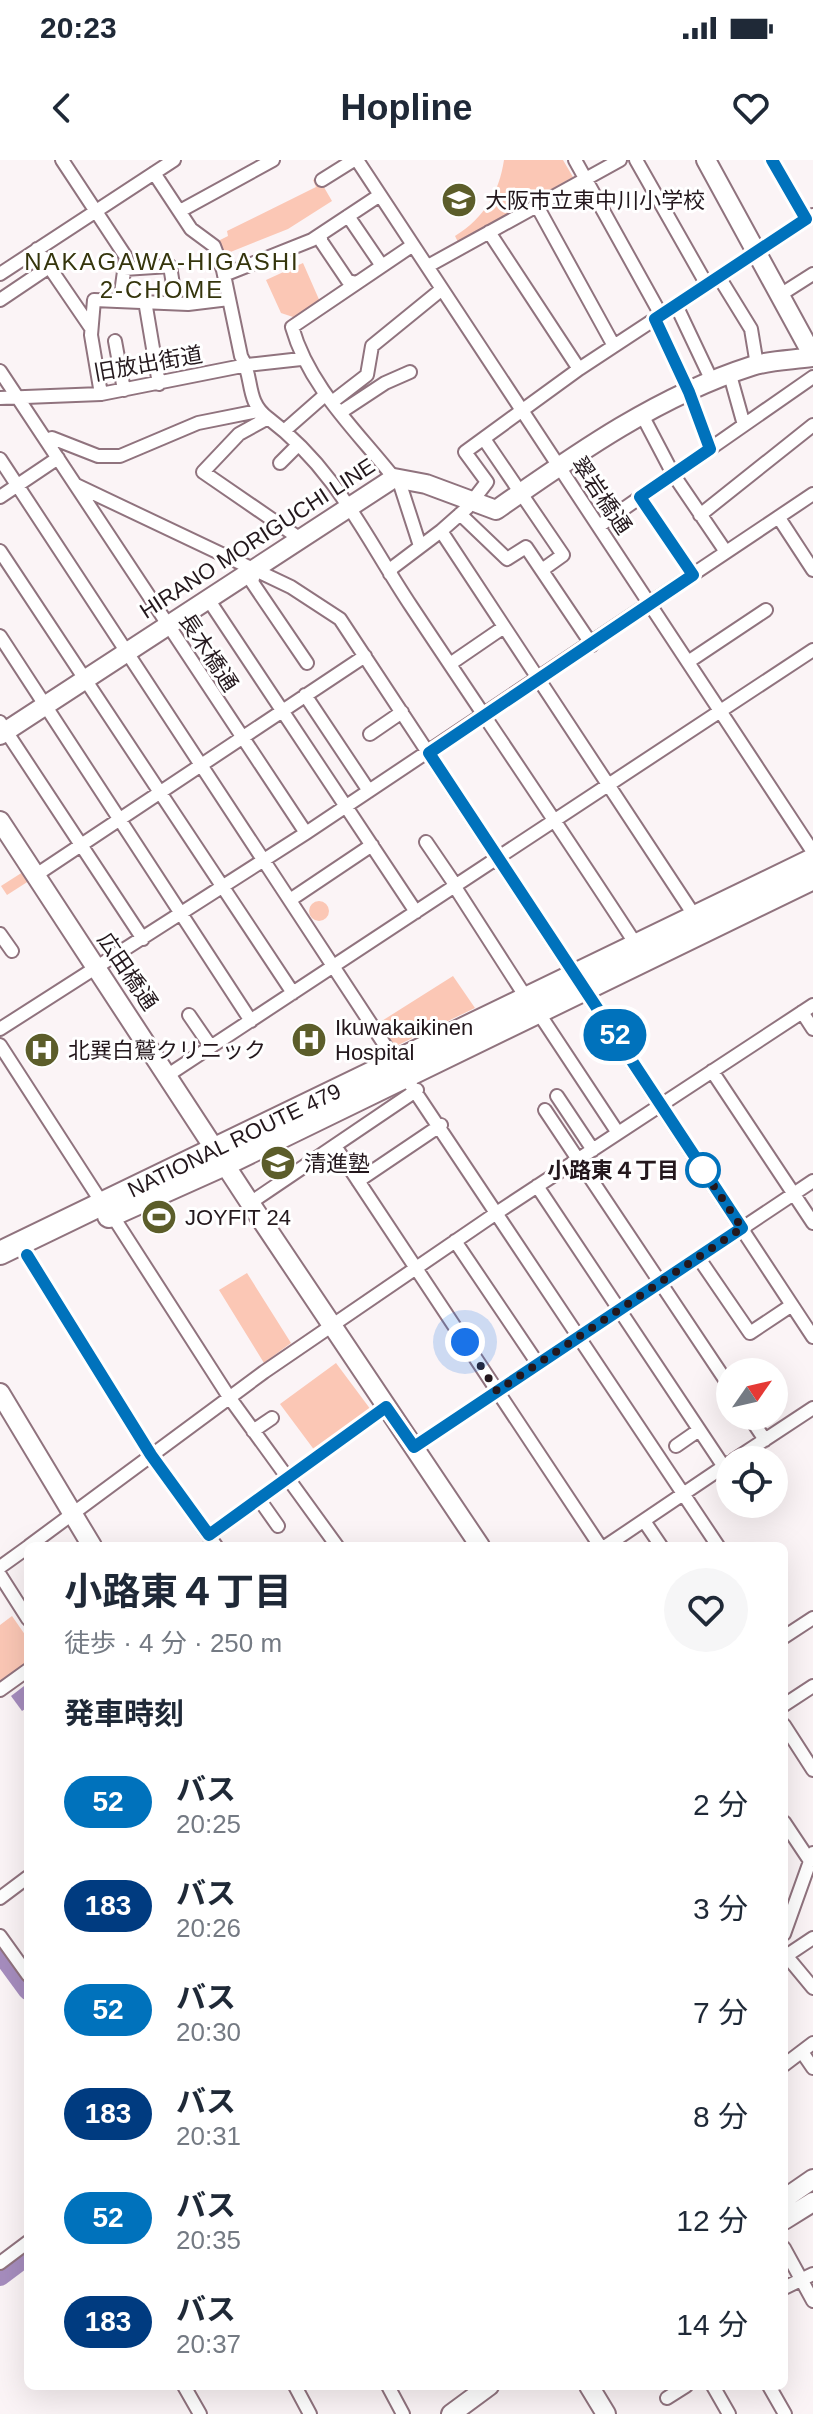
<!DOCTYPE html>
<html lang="ja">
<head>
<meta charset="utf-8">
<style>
  body { margin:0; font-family:Helvetica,"Noto Sans JP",sans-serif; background:#f6f6f7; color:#1f2937; height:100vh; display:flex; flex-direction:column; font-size:30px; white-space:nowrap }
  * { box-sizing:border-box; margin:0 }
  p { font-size:26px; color:#747a83 }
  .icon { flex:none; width:44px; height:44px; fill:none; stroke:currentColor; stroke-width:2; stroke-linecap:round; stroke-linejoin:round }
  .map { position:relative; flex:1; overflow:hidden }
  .panel { position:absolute; left:24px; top:1382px; width:764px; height:848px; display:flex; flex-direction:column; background:#fff; border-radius:12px; box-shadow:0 8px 32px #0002 }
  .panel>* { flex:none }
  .badge { padding:0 16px; border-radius:26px; font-size:28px; line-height:52px }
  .needle { width:52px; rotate:56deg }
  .tools { position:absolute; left:716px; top:1198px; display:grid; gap:16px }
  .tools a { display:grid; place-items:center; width:72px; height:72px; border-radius:50%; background:#fff; box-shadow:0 8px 32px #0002; font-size:40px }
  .you { position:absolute; width:40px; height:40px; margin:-20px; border:6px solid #fff; border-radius:50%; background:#1a73e8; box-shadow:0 0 0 12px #1a73e833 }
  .map>.badge { position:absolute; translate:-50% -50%; box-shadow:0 0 0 4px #fff }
  h2 { padding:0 40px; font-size:30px; line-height:72px }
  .round { display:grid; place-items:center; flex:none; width:84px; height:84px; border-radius:42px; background:#f6f6f7 }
  .overview { display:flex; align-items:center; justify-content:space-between; height:136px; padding:0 40px }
  h1 { font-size:38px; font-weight:700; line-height:60px }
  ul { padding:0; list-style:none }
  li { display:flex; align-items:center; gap:24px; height:104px; padding:0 40px }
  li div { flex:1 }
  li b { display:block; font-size:30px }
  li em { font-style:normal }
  li .badge { min-width:88px; font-weight:700; text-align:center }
  .status { display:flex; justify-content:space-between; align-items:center; height:56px; padding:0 40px; background:#fff; direction:ltr }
  .status svg { height:22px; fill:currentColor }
  header { display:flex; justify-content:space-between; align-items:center; height:104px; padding:0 40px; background:#fff; font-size:36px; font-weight:700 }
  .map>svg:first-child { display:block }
</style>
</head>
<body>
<div class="status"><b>20:23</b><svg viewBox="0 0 49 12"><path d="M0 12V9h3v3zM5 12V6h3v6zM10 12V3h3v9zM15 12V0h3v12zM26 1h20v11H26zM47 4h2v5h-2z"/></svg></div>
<header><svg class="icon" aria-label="back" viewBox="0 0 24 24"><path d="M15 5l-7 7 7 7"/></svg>Hopline<svg class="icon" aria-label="heart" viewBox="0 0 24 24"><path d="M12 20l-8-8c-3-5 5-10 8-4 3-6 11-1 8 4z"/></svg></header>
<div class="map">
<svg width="813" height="2254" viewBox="0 0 813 2254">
  <rect width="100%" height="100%" fill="#fbf4f6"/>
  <path fill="#fbc7b5" d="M504,0H563L573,17L458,82L455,76C484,58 499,33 504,0Z
    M318,17L332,41L288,69L218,97L214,83L228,76L227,71L316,27L313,20Z
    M303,103L321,144L299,159L281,153L266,120Z
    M26,710L32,719L7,735L1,726Z
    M309 751a10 10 0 1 1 20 0a10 10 0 1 1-20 0Z
    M453,816L475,848L396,886L391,885L377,864Z
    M247,1113L291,1183L264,1203L219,1130Z
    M336,1203L371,1250L315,1291L280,1244Z
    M12,1456L28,1479V1503L0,1524V1465Z"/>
  <path fill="#a68dbe" d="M28,1523V1547L22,1551L11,1536Z"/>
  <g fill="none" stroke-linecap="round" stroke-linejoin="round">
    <path stroke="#a68dbe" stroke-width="20" d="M0,1792L28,1830
      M0,2116L28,2095"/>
    <defs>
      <path id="street" d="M62,0L126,97L120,140
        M357,0L813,692
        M575,0L661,155
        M636,0L707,125
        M772,0L806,59
        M154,13L191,69L214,86L223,110L241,196C254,218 245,241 268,258L239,274L203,312L299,378
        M322,20L354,0
        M537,46L614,186
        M180,51L273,0
        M348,56L382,106
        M489,72L579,209
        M321,74V81L348,121L357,123
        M37,89L91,168
        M428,106L620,0
        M124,109L170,106L176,143
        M0,114L174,0
        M224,115L312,80L380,35
        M719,117L751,169L757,205
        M780,135L813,114
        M0,140L49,107
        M145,141L159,224
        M676,145L712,221
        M655,159L689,232L710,289
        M115,181L124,230
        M0,211L306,673
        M730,215L744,265
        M101,234L91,175L94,140L188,144L229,139
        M0,238L101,234L247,205L301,199
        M332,242L367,215L372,186L442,129
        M341,252L385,223L410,212
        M642,255L673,314L726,392
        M268,258C337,310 365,377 411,446C486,559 563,672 637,786
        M284,271L325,235
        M484,279L563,395L542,410
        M46,280L52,278L98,296H120L198,263L258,251
        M0,299L396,902
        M280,303L298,285
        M394,318C356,270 309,227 292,167L413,85
        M398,318L420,386
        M76,325L291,427L340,459L813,1177
        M0,337L58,298
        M640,337L693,415
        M460,354L507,399L526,387L592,485
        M700,355L813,265
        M779,358L813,410
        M599,366L813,217
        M441,371L696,758
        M0,391L293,833
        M255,411L252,422L307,503
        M390,414L392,408L441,371L467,348L487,322L465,292L579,209L813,55
        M208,439L416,752
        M0,476L251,861
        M688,502L766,450
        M450,504L504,467
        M305,535L369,631
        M0,562L143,779
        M370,574L402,552
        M426,682L456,726
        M36,715L365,496
        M455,727L527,839
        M290,740L372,685
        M0,774L12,791
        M538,852L618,973
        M802,852L813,869
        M189,855L211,887
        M0,869L306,673L813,334
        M0,885L102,1043
        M712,911L813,1063
        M168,915L813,490
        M404,915L718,1386
        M557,936L593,990
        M545,950L730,1227
        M335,986L600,1386
        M358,1021L441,965
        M537,1026L724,1307
        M250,1043L417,930
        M112,1055L229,1237L337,1386
        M455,1081L538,1204
        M27,1095L151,1295L216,1386
        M698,1097L750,1173L792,1145
        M749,1256L765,1280
        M253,1271L272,1258
        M676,1286L699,1270
        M414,1287L813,1021
        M734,1300L813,1248
        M259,1339L278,1366
        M644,1361L661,1386
        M209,1375L386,1247
        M29,1386L264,1212L498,1052L813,845
        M606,1386L729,1303
        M0,1407L28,1387
        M0,1415L28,1459
        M784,1477L813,1458
        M0,1530L28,1510
        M784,1545L813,1526
        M784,1565L813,1610
        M784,1662L810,1701
        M0,1738L28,1717
        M784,1774L813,1693
        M0,1776L28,1815
        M784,1793L813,1828
        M786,1796L813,1778
        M802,1892L813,1908
        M784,1905L813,1883
        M784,2088L813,2141
        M0,2103L28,2082
        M784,2128L813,2114
        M184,2226L200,2254
        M295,2226L310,2254
        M388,2226L403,2254
        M713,2226L729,2254
        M769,2226L785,2254
        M667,2238L686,2226"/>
      <path id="secondary" d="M706,0L813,196
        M0,575L394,318L426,324L496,350C576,294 658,236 752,206C771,200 793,200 813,197
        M0,661L250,1043L480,1386
        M0,1233L92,1386
        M784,2039L813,2019
        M784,2060L813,2042
        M589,2226L606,2254
        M451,2254L489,2226"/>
      <g id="highway">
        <path d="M109,1056L225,1004L813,718"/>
        <path id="s1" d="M0,1093L813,700"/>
      </g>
    </defs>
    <use href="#street" stroke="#90737e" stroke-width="16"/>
    <use href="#secondary" stroke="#90737e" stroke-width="22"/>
    <use href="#highway" stroke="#90737e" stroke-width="26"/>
    <use href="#street" stroke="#fff" stroke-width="12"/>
    <use href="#secondary" stroke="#fff" stroke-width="18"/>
    <use href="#highway" stroke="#fff" stroke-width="22"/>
  </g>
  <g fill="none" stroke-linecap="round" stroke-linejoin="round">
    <defs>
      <path id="line" d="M27,1095L151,1295L209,1375L386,1247L414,1287L742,1068L429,593L693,415L640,337L710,289L689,232L655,159L806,59L772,0"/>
    </defs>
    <use href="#line" stroke="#fff" stroke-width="18"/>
    <use href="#line" stroke="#0072bc" stroke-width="12"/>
    <path stroke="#24181d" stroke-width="8" stroke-dasharray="0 14.4" d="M465,1182L497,1231L742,1068L703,1010"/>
  </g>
  <defs>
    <symbol id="school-disc" viewBox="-11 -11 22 22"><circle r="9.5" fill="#5c5d2a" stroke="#fff"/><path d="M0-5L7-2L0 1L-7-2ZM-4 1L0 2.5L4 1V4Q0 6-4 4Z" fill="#fff"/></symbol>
    <symbol id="hospital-disc" viewBox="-11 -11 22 22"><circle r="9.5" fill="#5c5d2a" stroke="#fff"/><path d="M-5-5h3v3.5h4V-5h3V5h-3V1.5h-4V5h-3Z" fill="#fff"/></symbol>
    <symbol id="stadium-disc" viewBox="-11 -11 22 22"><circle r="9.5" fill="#5c5d2a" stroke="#fff"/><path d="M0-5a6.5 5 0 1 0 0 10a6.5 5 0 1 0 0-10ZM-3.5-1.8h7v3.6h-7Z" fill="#fff"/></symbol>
  </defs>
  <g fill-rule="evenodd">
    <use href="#school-disc" x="439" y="20" width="40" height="40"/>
    <use href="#hospital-disc" x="289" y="860" width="40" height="40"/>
    <use href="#hospital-disc" x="22" y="870" width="40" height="40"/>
    <use href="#school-disc" x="258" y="983" width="40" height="40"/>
    <use href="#stadium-disc" x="139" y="1037" width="40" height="40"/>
  </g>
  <circle fill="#fff" stroke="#0072bc" stroke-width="4" cx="703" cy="1010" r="16"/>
  <g text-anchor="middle" stroke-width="6" stroke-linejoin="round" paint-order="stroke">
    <g font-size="22" fill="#24181d" stroke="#fff" text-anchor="start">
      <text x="485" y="48">大阪市立東中川小学校</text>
      <text x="335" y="875">Ikuwakaikinen<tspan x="335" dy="25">Hospital</tspan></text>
      <text x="68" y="898">北巽白鷲クリニック</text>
      <text x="304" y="1011">清進塾</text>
      <text x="185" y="1065">JOYFIT 24</text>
    </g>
    <g font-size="22" fill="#24181d" stroke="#fff">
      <text transform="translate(148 203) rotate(-10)" y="8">旧放出街道</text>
      <text transform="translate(602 335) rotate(56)" y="8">翠岩橋通</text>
      <text transform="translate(257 378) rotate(-33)" y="8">HIRANO MORIGUCHI LINE</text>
      <text transform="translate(209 492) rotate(57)" y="8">長木橋通</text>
      <text transform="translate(128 811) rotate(56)" y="8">広田橋通</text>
      <text dy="8" stroke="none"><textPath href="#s1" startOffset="260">NATIONAL ROUTE 479</textPath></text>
    </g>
    <g font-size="22" font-weight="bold" fill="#24181d" stroke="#fff" text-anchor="end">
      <text x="679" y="1018">小路東４丁目</text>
    </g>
    <g font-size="24" letter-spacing="2" fill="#35350c" stroke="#fff">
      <text x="162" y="110">NAKAGAWA-HIGASHI<tspan x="162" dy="28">2-CHOME</tspan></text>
    </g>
  </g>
</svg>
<div class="tools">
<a><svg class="needle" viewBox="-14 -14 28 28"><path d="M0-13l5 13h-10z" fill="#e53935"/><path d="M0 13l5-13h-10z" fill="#747a83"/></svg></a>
<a><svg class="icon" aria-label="locate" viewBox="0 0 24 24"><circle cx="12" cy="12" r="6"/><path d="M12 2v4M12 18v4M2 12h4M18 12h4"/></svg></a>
</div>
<div class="you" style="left:465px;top:1182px"></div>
<b class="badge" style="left:615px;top:875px;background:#0072bc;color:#fff">52</b>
<section class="panel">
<div class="overview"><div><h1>小路東４丁目</h1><p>徒歩 · 4 分 · 250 m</p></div><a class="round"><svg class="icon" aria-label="heart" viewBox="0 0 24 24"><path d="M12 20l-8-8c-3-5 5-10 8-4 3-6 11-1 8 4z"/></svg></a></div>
<h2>発車時刻</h2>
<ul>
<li><span class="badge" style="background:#0072bc;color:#fff">52</span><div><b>バス</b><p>20:25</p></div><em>2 分</em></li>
<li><span class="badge" style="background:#003b80;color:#fff">183</span><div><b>バス</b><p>20:26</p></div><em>3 分</em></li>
<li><span class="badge" style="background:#0072bc;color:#fff">52</span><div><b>バス</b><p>20:30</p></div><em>7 分</em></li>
<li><span class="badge" style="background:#003b80;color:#fff">183</span><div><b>バス</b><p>20:31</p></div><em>8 分</em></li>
<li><span class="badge" style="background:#0072bc;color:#fff">52</span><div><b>バス</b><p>20:35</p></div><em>12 分</em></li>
<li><span class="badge" style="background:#003b80;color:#fff">183</span><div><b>バス</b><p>20:37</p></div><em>14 分</em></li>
</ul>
</section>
</div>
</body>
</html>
